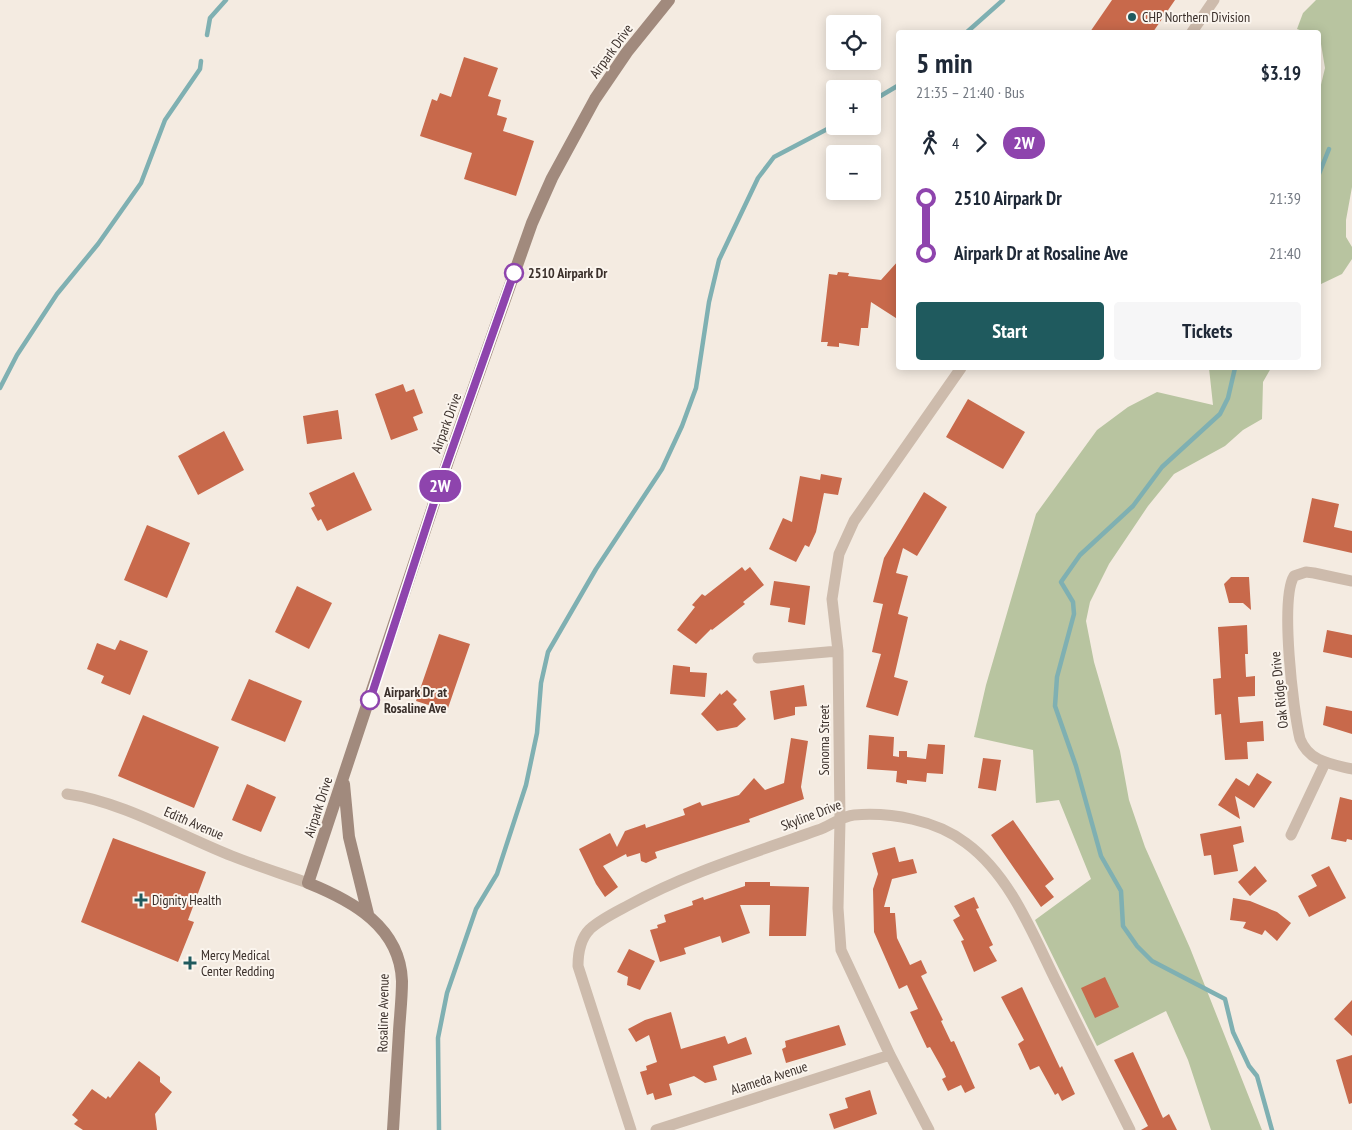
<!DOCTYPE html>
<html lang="en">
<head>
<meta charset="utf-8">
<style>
  body { margin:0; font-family:"PT Sans Narrow",sans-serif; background:#f6f6f7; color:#1f2937; height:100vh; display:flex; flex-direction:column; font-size:19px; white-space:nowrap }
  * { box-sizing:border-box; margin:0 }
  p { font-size:16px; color:#747a83 }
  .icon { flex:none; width:28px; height:28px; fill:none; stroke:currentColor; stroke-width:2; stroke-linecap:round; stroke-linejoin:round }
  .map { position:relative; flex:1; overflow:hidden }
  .sheet { position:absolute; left:896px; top:30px; width:425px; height:340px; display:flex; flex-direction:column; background:#fff; border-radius:5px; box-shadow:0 2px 12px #0003 }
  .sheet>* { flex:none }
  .badge { padding:0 10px; border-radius:16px; font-size:18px; line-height:32px }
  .buttons { position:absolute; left:826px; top:15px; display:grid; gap:10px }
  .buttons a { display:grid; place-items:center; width:55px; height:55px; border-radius:5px; background:#fff; box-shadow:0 2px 12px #0003; font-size:25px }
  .map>.badge { position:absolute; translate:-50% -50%; box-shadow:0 0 0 2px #fff }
  .legs { display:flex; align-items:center; gap:8px; height:55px; padding:0 20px; font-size:16px }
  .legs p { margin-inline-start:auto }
  .overview { display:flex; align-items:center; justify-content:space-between; height:85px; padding:0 20px }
  h1 { font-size:28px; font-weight:700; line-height:38px }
  .button { display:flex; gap:10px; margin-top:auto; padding:10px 20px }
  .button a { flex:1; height:58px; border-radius:5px; background:#1f5a5e; color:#fff; font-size:20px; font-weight:700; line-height:58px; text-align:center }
  .button a+a { background:#f6f6f7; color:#1f2937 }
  ul { padding:0 20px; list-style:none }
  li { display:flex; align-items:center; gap:18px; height:55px; font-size:19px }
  li i { display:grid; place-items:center; width:8px; height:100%; margin:0 6px; background:currentColor }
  li i::after { content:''; width:12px; height:12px; margin:-6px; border:4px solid; border-radius:50%; background:#fff }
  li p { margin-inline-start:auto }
  li:first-child i { background:linear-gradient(#0000 50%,currentColor 0) }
  li:last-child i { background:linear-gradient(currentColor 50%,#0000 0) }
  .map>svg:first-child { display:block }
</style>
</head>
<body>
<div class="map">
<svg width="1352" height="1130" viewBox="0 0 1352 1130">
  <rect width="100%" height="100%" fill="#f4ebe1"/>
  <path fill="#b8c4a0" d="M1316,0H1352V187L1346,220V237L1352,247V259L1342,274L1319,285V93L1325,68L1319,32H1305L1297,29L1303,13Z
    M1209,368H1271L1263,382L1262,419L1243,430L1225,446L1174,474L1148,506L1109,564L1090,602L1086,621L1094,662L1120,751L1129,800L1145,847L1190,948L1262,1130H1211L1188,1060L1166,1011L1097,1046L1035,920L1091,879L1059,800L1036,803L1033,750L974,737L986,685L1036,514L1097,430L1128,407L1157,392L1213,405Z"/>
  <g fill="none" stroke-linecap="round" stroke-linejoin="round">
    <path stroke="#7fb0b2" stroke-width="4.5" d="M967,32L1003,0
      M207,35L210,18L226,0
      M872,101L899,85
      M1319,174L1329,149
      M1235,368L1228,398L1220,414L1162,467L1133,506L1080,555L1061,582L1073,602L1074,614L1057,677L1055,706L1076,766L1101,856L1121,891L1123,926L1137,946L1152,961L1225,999L1233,1032L1249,1066L1257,1076L1272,1130
      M0,388L17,355L57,294L98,244L141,183L165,120L200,69L201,61
      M439,1130L438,1038L447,993L476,909L497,874L526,785L537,733L541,683L548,652L596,569L662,469L682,426L696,388L709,302L719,260L758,178L774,157L835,125"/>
  </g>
  <path fill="#c8694b" d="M1112,0H1175L1153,32H1090Z
    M464,57L498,68L488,96L501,100L497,115L507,118L503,131L534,141L516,196L464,179L472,153L420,136L432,99L437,101L440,93L451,97Z
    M899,260V320L871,302L868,328H861L859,346L839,343V347L827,346L828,342H821L829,274L837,275L838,272L849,273L848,276L881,280Z
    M403,384L406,392L414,389L423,413L413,417L418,430L391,440L375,394Z
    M968,399L1025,432L1003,469L946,437Z
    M338,410L342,439L307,444L303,416Z
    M224,431L244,470L198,495L178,456Z
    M354,472L372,510L327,531L321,519L318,521L311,508L315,506L309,493Z
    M821,474L842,478L838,495L824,493L816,532L809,547L805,545L796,562L769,549L783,518L792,522L800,476L820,480Z
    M924,492L947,507L917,556L903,548L896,573L908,576L898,614L908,617L894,677L908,681L898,716L866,707L881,654L872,652L883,604L873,602L884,558Z
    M1312,498L1339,504L1334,527L1352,531V553L1303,542Z
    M147,525L190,543L167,598L124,580Z
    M742,567L745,571L750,567L764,585L743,602L745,604L712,630L711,629L696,644L677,630L695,607L692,605L702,594L705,596Z
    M1231,577H1249L1251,610L1243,603H1229L1224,584Z
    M774,581L810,586L805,625L788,622L790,608L770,605Z
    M297,586L332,603L309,649L275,632Z
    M1247,625L1248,654H1245L1246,677L1255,676V696L1238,697L1240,723L1263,721L1264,741L1247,742L1248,759L1225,760L1221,714L1215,715L1213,679L1221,678L1218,627Z
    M1327,630L1352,635V658L1323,652Z
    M439,634L470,644L447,711L416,701Z
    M120,640L148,651L130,695L101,683L104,676L87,669L97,643L115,650Z
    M673,665L690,667V672L707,673L705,697L670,694Z
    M249,679L302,701L285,742L231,720Z
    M804,685L807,706L795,707V715L774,720L770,691Z
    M727,690L737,700L733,704L746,719L737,727L717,731L701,714L720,693L721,695Z
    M1326,706L1352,711V734L1323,725Z
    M143,715L219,747L194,808L118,776Z
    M869,735L894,737L893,756L899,757V751H907V757L926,759L928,744L945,745L943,774L927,773L926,782L907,780V784L896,782L897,771L867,769Z
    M791,738L808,741L801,787L804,799L749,819L750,822L655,852L657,858L646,863L641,861L640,853L627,857L626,854L603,866L618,887L605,897L596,884L579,849L610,833L617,847L625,831L645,824L646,828L685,815L683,809L700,802L702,806L739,795L754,778L765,790L784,783Z
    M983,758L1001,760L996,791L978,788Z
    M1257,773L1272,782L1254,808L1235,796L1240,819L1218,805L1236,778L1249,786Z
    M247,784L276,797L261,832L232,820Z
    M1340,797L1352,800V840L1347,839L1346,842L1331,839Z
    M1013,820L1054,879L1045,886L1054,897L1041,907L991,835Z
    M1241,826L1244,842L1233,845L1238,871L1214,875L1211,855L1204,856L1200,834Z
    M113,838L206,872L188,920L194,922L178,962L81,922Z
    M895,847L899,862L913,859L917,873L892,879L884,907H890V913H895L897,938L910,965L921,960L927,973L921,976L943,1020L941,1021L951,1042L954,1041L975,1088L965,1093L961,1085L948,1091L942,1079L946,1077L943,1070L930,1047L927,1048L910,1012L918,1009L907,985L899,989L874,932L873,889L878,874L872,853Z
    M1255,866L1267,881L1250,896L1238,882Z
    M1329,866L1346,898L1309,917L1298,896L1317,886L1311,875Z
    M745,882H770V886L809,887L806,936H769L770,905H740L750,933L722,943L720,936L684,948L686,954L660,962L650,930L658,928L657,925L666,922L664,915L693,905L692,901L703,897L704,900L745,886Z
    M974,897L979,908L976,909L993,945L989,947L997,961L974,972L961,941L964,940L953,920L960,916L954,906Z
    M1233,898L1250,901L1277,912L1291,923L1277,941L1265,930L1262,935L1243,928L1246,922L1230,920Z
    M629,949L655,961L640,990L627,985L628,977L617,972Z
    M1105,977L1119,1007L1095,1018L1081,988Z
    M1022,987L1060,1068L1062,1066L1075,1094L1062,1101L1058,1093L1055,1095L1039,1066L1030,1070L1018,1044L1024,1040L1001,997Z
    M1352,1000V1036L1334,1019Z
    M671,1012L681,1049L725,1036L728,1044L746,1037L752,1054L713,1066L717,1080L705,1083L694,1076L669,1084L672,1095L655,1100L653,1093L647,1095L640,1072L647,1070L646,1066L657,1062L649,1035L636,1042L628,1029L645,1020Z
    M839,1025L846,1045L786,1063L782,1049L786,1047L785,1041Z
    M1133,1052L1163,1118L1169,1114L1177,1130H1141L1148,1126L1114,1060Z
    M1352,1055V1103L1349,1104L1336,1060Z
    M139,1061L160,1077V1082L172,1092L155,1114L157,1130H83L74,1124L78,1120L72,1115L92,1089L106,1099L108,1096L110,1098Z
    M870,1090L877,1114L834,1129L829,1114L848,1108L845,1098Z"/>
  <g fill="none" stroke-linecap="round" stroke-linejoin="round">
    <path stroke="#cdbbac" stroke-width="11" d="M1192,32L1214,0
      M1352,581L1314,573L1306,572L1294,576C1280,599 1293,710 1300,739C1309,762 1331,764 1352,769
      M758,658L838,651
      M67,794C121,801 181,836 232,856C257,866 283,874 308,883
      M1291,835L1325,763
      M631,1130L578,966C578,953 580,939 590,929C601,919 616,912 629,905C689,872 754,853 818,830C830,826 842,816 854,815C891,812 936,820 966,843C1011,876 1033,935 1057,983C1081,1032 1106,1081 1130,1130
      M656,1130L890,1055
      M929,1130L890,1055L841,950L838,908L840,821L838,651L832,599L839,554L854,521L961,368"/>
    <path stroke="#a18a7d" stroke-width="12" d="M344,784L349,837L368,914
      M393,1130C395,1097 397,1064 399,1031C400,1015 402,998 402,981C400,927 353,901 308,883L450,455L532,223L552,178L595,99L627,52L669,0"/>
  </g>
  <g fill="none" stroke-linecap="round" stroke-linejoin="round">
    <defs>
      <path id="line-1" d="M370,700L444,472L514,273"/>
    </defs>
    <use href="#line-1" stroke="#fff" stroke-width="11"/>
    <use href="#line-1" stroke="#8e44ad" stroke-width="8"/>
  </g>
  <g fill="#1f5a5e" stroke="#fbf5ee" stroke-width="2">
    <circle cx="1132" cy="17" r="5"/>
    <path d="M138.5 892.5h5v5h5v5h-5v5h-5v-5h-5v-5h5z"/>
    <path d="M187.5 955.5h5v5h5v5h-5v5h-5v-5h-5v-5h5z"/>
  </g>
  <g fill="#fff" stroke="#8e44ad" stroke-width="2.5">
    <circle cx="514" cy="273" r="9"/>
    <circle cx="370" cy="700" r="9"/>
  </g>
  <g text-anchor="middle" stroke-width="4" stroke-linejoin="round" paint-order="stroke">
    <g font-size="14" fill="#3b302b" stroke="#fbf5ee" text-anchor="start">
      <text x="1142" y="22">CHP Northern Division</text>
      <text x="152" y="905">Dignity Health</text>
      <text x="201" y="960">Mercy Medical<tspan x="201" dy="16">Center Redding</tspan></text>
    </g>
    <g font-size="14" fill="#3b302b" stroke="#fbf5ee">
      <text transform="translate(611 51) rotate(-54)" y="5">Airpark Drive</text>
      <text transform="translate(446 423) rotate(-70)" y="5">Airpark Drive</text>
      <text transform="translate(1279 690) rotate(-96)" y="5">Oak Ridge Drive</text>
      <text transform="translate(824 740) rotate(-90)" y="5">Sonoma Street</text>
      <text transform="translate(318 807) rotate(-72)" y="5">Airpark Drive</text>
      <text transform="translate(811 815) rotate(-21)" y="5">Skyline Drive</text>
      <text transform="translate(194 823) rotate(23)" y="5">Edith Avenue</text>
      <text transform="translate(383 1013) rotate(-89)" y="5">Rosaline Avenue</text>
      <text transform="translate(769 1078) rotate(-18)" y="5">Alameda Avenue</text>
    </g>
    <g font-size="14" font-weight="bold" fill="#3b302b" stroke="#fbf5ee" text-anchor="start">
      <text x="528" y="278">2510 Airpark Dr</text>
      <text x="384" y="697">Airpark Dr at<tspan x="384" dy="16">Rosaline Ave</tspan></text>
    </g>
  </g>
</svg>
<div class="buttons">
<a><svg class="icon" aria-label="locate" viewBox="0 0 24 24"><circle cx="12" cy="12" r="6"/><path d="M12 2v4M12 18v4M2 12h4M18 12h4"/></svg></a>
<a>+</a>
<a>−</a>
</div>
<b class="badge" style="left:440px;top:486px;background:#8e44ad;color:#fff">2W</b>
<section class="sheet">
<div class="overview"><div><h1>5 min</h1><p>21:35 – 21:40 · Bus</p></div><b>$3.19</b></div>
<div class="legs"><svg class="icon" aria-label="walk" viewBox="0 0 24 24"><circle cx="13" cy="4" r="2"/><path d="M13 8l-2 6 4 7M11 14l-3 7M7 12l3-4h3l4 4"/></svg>4<svg class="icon" aria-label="forward" viewBox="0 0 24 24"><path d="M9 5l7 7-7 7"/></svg><b class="badge" style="background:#8e44ad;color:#fff">2W</b></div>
<ul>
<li><i style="color:#8e44ad"></i><b>2510 Airpark Dr</b><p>21:39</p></li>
<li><i style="color:#8e44ad"></i><b>Airpark Dr at Rosaline Ave</b><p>21:40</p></li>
</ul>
<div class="button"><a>Start</a><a>Tickets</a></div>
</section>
</div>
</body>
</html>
